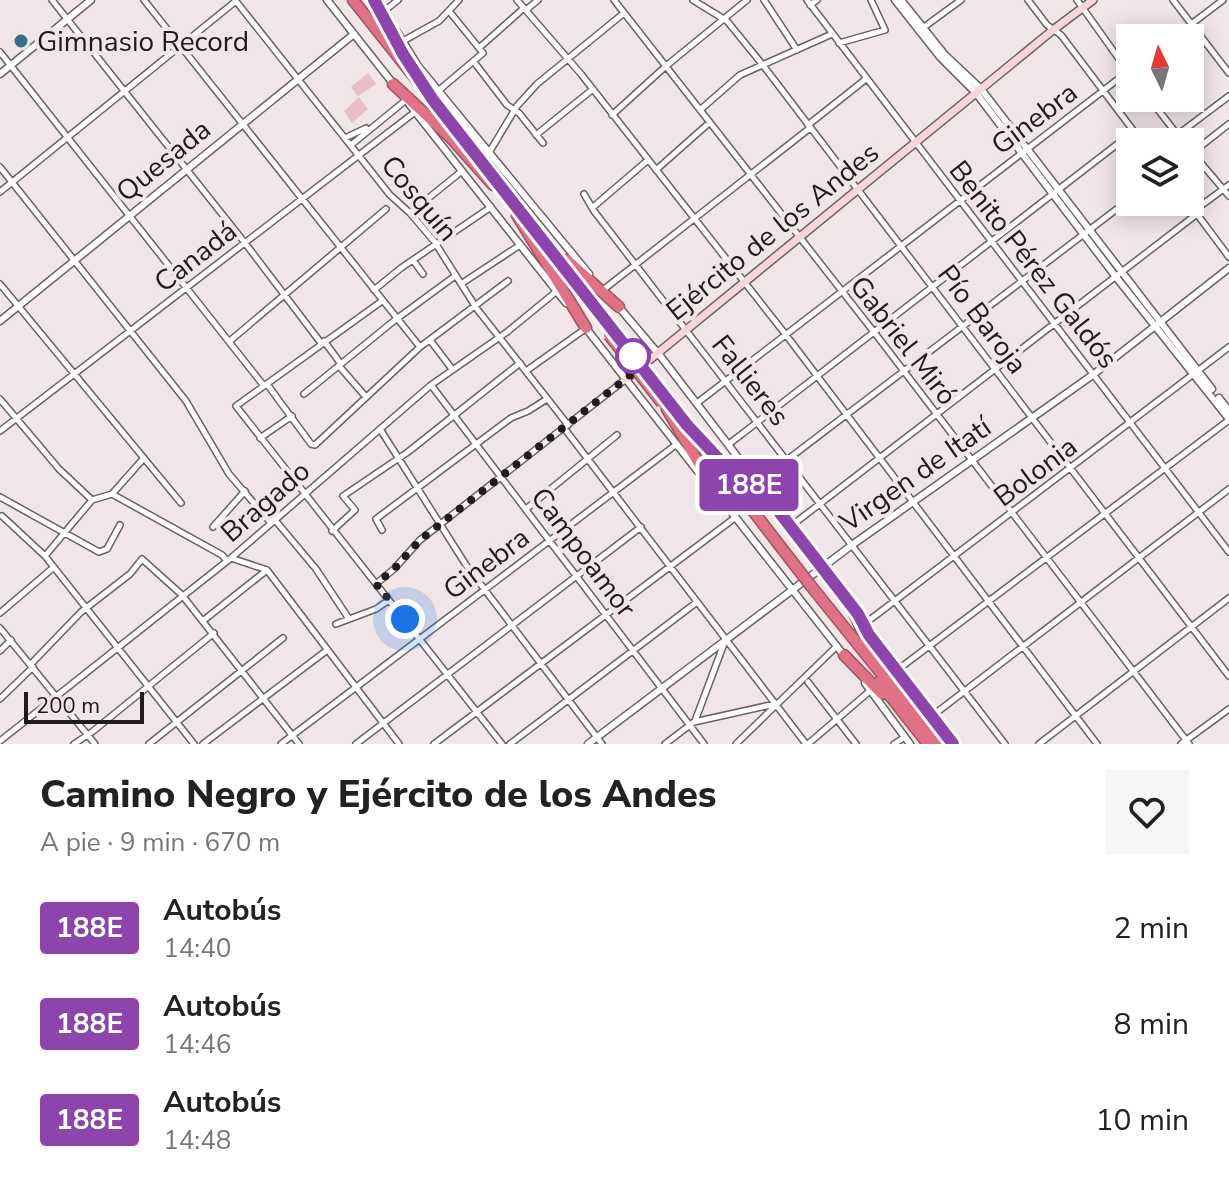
<!DOCTYPE html>
<html lang="es">
<head>
<meta charset="utf-8">
<style>
  body { margin:0; font-family:"Nunito Sans",sans-serif; background:#f6f6f6; color:#222; height:100vh; display:flex; flex-direction:column; font-size:30px; white-space:nowrap }
  * { box-sizing:border-box; margin:0 }
  p { font-size:26px; color:#767676 }
  .icon { flex:none; width:44px; height:44px; fill:none; stroke:currentColor; stroke-width:2; stroke-linecap:round; stroke-linejoin:round }
  .map { position:relative; height:744px; overflow:hidden }
  .panel { display:flex; flex-direction:column; background:#fff; flex:1 }
  .panel>* { flex:none }
  .badge { padding:0 16px; border-radius:6px; font-size:28px; line-height:52px }
  .needle { width:52px; rotate:355deg }
  .fabs { position:absolute; left:1116px; top:24px; display:grid; gap:16px }
  .fabs a { display:grid; place-items:center; width:88px; height:88px; border-radius:0px; background:#fff; box-shadow:0 4px 20px #0003; font-size:40px }
  .scale { position:absolute; left:24px; bottom:20px; width:120px; box-sizing:border-box; padding-left:8px; border:4px solid #201c1d; border-top:0; font-size:22px; line-height:28px; white-space:nowrap; color:#201c1d; -webkit-text-stroke:6px #f0e5e7; paint-order:stroke }
  .you { position:absolute; width:40px; height:40px; margin:-20px; border:6px solid #fff; border-radius:50%; background:#1a73e8; box-shadow:0 0 0 12px #1a73e833 }
  .map>.badge { position:absolute; translate:-50% -50%; box-shadow:0 0 0 4px #fff }
  .round { display:grid; place-items:center; flex:none; width:84px; height:84px; border-radius:0px; background:#f6f6f6 }
  .headline { display:flex; align-items:center; justify-content:space-between; height:136px; padding:0 40px }
  h1 { font-size:38px; font-weight:800; line-height:60px }
  ul { padding:0; list-style:none }
  li { display:flex; align-items:center; gap:24px; height:96px; padding:0 40px }
  li div { flex:1 }
  li b { display:block; font-size:30px }
  li em { font-style:normal }
  li .badge { min-width:88px; font-weight:700; text-align:center }
  .map>svg:first-child { display:block }
</style>
</head>
<body>
<div class="map">
<svg width="1229" height="744" viewBox="0 0 1229 744">
  <rect width="100%" height="100%" fill="#f0e5e7"/>
  <path fill="#e8bfc4" d="M368,73L376,84L358,96L351,87Z
    M359,97L368,109L352,123L344,111Z"/>
  <g fill="none" stroke-linecap="round" stroke-linejoin="round">
    <defs>
      <path id="minor" d="M52,0L245,243L321,343
        M144,0L420,347
        M235,0L390,195L410,213L434,241L477,309L568,425
        M517,0L581,74L786,335L1097,744
        M614,0L874,332L1189,744
        M693,0L727,21L762,64L1229,676
        M764,0L797,50
        M807,0L1229,552
        M1028,0L1047,25L1061,35L1142,142
        M1077,0L1129,73
        M1173,0L1229,73
        M810,5L817,0
        M526,10L538,0
        M383,12L398,0
        M920,30L961,0
        M1173,38L1223,0
        M403,41L439,21L459,0
        M839,43L885,30L871,0
        M479,48L524,8
        M0,52L264,386
        M474,62L507,105L519,113L543,143
        M438,91L483,53L449,11
        M1149,98L1183,142
        M700,110L740,75L832,34
        M612,115L666,66L747,0
        M808,125L866,79
        M536,135L593,89
        M345,138L366,128
        M1168,142L1229,96
        M351,145L406,100
        M1190,150L1229,196
        M490,151L517,106L537,84L624,13
        M1192,153L1229,124
        M0,167L186,401L229,474L271,523
        M656,170L709,123
        M0,192L236,1
        M584,194L594,211L1005,744
        M1188,202L1229,257
        M592,208L648,160
        M1195,210L1229,185
        M410,213L462,171
        M413,260L423,274
        M0,284L181,503
        M461,284L520,245
        M374,290L401,268L491,207
        M603,290L810,128
        M382,301L236,406L502,744
        M231,340L386,209
        M430,340L452,369
        M324,341L341,364
        M339,366L366,397
        M526,371L585,329
        M267,384L311,444L315,445L420,347L508,281
        M431,385L704,744
        M304,394L395,320L455,276
        M0,399L59,469L92,500
        M697,403L1130,70
        M564,428L806,744
        M380,429L466,565L602,744
        M0,431L415,112
        M260,438L292,416
        M729,444L1133,132
        M758,482L1130,199
        M112,494L222,555L227,561
        M0,497L99,552L107,549L120,525
        M526,509L617,435
        M2,516L45,556L194,744
        M275,520L316,569L349,619
        M791,526L1197,214
        M213,527L245,491
        M382,530L376,519L511,418L528,411L547,399
        M332,531L355,510L343,496L408,452L520,363
        M45,556L92,500L112,494L144,458
        M231,558L267,570L399,744
        M377,583L394,569L420,540L626,379
        M0,613L54,567
        M204,620L267,570
        M336,624L376,609L389,600
        M863,625L1229,347
        M0,628L95,744
        M0,651L11,640
        M31,664L81,612L130,574L142,559L182,595L299,744
        M896,671L1229,420
        M808,682L856,744
        M0,699L33,667
        M932,716L1229,489
        M695,721L725,641
        M0,741L231,558L431,385L507,332L557,291
        M74,744L92,732L214,633
        M149,744L283,638
        M203,744L326,651
        M281,744L677,444
        M356,744L641,527
        M434,744L736,517
        M510,744L697,602
        M665,744L694,722L775,704
        M736,744L837,646
        M808,744L871,690
        M894,744L905,737
        M1039,744L1229,598
        M1181,744L1229,709"/>
      <path id="tertiary" d="M327,0L395,86
        M374,0L383,13
        M895,0L940,57L976,93L1116,277L1229,419
        M901,0L945,55L981,89L1212,389
        M397,32L418,66L589,274
        M0,74L91,0
        M409,104L566,303
        M618,306L661,357L769,498
        M0,321L354,34
        M585,327L699,473
        M1219,398L1229,411
        M714,490L846,658
        M776,507L852,606
        M877,646L953,744
        M865,683L910,744
        M588,744L852,545L1094,374L1229,268"/>
      <path id="secondary" d="M626,379L1053,30L1093,0"/>
      <path id="motorway" d="M353,0L532,225L641,366
        M382,12L404,55
        M393,84L450,137L493,185
        M517,215L586,328
        M567,260L619,307
        M666,398L797,568
        M667,409L715,491
        M724,464L777,509
        M811,586L938,744
        M850,604L863,633L898,686
        M844,655L882,694
        M879,682L928,744"/>
    </defs>
    <use href="#minor" stroke="#6a6162" stroke-width="8"/>
    <use href="#tertiary" stroke="#6a6162" stroke-width="9"/>
    <use href="#secondary" stroke="#6a6162" stroke-width="10"/>
    <use href="#motorway" stroke="#9d5461" stroke-width="13"/>
    <use href="#minor" stroke="#fff" stroke-width="5"/>
    <use href="#tertiary" stroke="#fff" stroke-width="6"/>
    <use href="#secondary" stroke="#f6d5db" stroke-width="7"/>
    <use href="#motorway" stroke="#e17286" stroke-width="10"/>
    <defs>
      <path id="motorway-bridge" d="M609,335L662,403
        M797,568L811,586"/>
    </defs>
    <use href="#motorway-bridge" stroke="#9d5461" stroke-width="13" stroke-linecap="butt"/>
    <use href="#motorway-bridge" stroke="#e17286" stroke-width="10"/>
  </g>
  <g fill="none" stroke-linecap="round" stroke-linejoin="round">
    <defs>
      <path id="line" d="M374,0L403,54L433,100L687,425L730,471L777,509L858,614L869,635L953,744"/>
    </defs>
    <use href="#line" stroke="#fff" stroke-width="18"/>
    <use href="#line" stroke="#8e44ad" stroke-width="12"/>
    <path stroke="#201c1d" stroke-width="8" stroke-dasharray="0 14.4" d="M405,619L376,584L394,569L420,540L642,366L633,356"/>
  </g>
  <circle fill="#346e87" stroke="#f0e5e7" stroke-width="3" cx="21" cy="41" r="8"/>
  <circle fill="#fff" stroke="#8e44ad" stroke-width="4" cx="633" cy="356" r="16"/>
  <g text-anchor="middle" stroke-width="8" stroke-linejoin="round" paint-order="stroke">
    <g font-size="28" fill="#201c1d" stroke="#f0e5e7" text-anchor="start">
      <text x="37" y="51">Gimnasio Record</text>
    </g>
    <g font-size="28" fill="#201c1d" stroke="#f0e5e7">
      <text transform="translate(1034 118) rotate(-37)" y="10">Ginebra</text>
      <text transform="translate(163 160) rotate(-39)" y="10">Quesada</text>
      <text transform="translate(420 198) rotate(50)" y="10">Cosquín</text>
      <text transform="translate(772 231) rotate(-39)" y="10">Ejército de los Andes</text>
      <text transform="translate(195 256) rotate(-38)" y="10">Canadá</text>
      <text transform="translate(1034 264) rotate(52)" y="10">Benito Pérez Galdós</text>
      <text transform="translate(983 319) rotate(53)" y="10">Pío Baroja</text>
      <text transform="translate(904 340) rotate(52)" y="10">Gabriel Miró</text>
      <text transform="translate(751 380) rotate(52)" y="10">Fallieres</text>
      <text transform="translate(1035 471) rotate(-37)" y="10">Bolonia</text>
      <text transform="translate(915 474) rotate(-35)" y="10">Virgen de Itatí</text>
      <text transform="translate(265 501) rotate(-41)" y="10">Bragado</text>
      <text transform="translate(584 552) rotate(53)" y="10">Campoamor</text>
      <text transform="translate(486 563) rotate(-37)" y="10">Ginebra</text>
    </g>
  </g>
</svg>
<div class="fabs">
<a><svg class="needle" viewBox="-14 -14 28 28"><path d="M0-13l5 13h-10z" fill="#e53935"/><path d="M0 13l5-13h-10z" fill="#767676"/></svg></a>
<a><svg class="icon" aria-label="layers" viewBox="0 0 24 24"><path d="M12 4l9 5-9 5-9-5zM3 14l9 5 9-5"/></svg></a>
</div>
<div class="scale">200 m</div>
<div class="you" style="left:405px;top:619px"></div>
<b class="badge" style="left:749px;top:485px;background:#8e44ad;color:#fff">188E</b>
</div>
<section class="panel">
<div class="headline"><div><h1>Camino Negro y Ejército de los Andes</h1><p>A pie · 9 min · 670 m</p></div><a class="round"><svg class="icon" aria-label="heart" viewBox="0 0 24 24"><path d="M12 20l-8-8c-3-5 5-10 8-4 3-6 11-1 8 4z"/></svg></a></div>
<ul>
<li><span class="badge" style="background:#8e44ad;color:#fff">188E</span><div><b>Autobús</b><p>14:40</p></div><em>2 min</em></li>
<li><span class="badge" style="background:#8e44ad;color:#fff">188E</span><div><b>Autobús</b><p>14:46</p></div><em>8 min</em></li>
<li><span class="badge" style="background:#8e44ad;color:#fff">188E</span><div><b>Autobús</b><p>14:48</p></div><em>10 min</em></li>
</ul>
</section>
</body>
</html>
